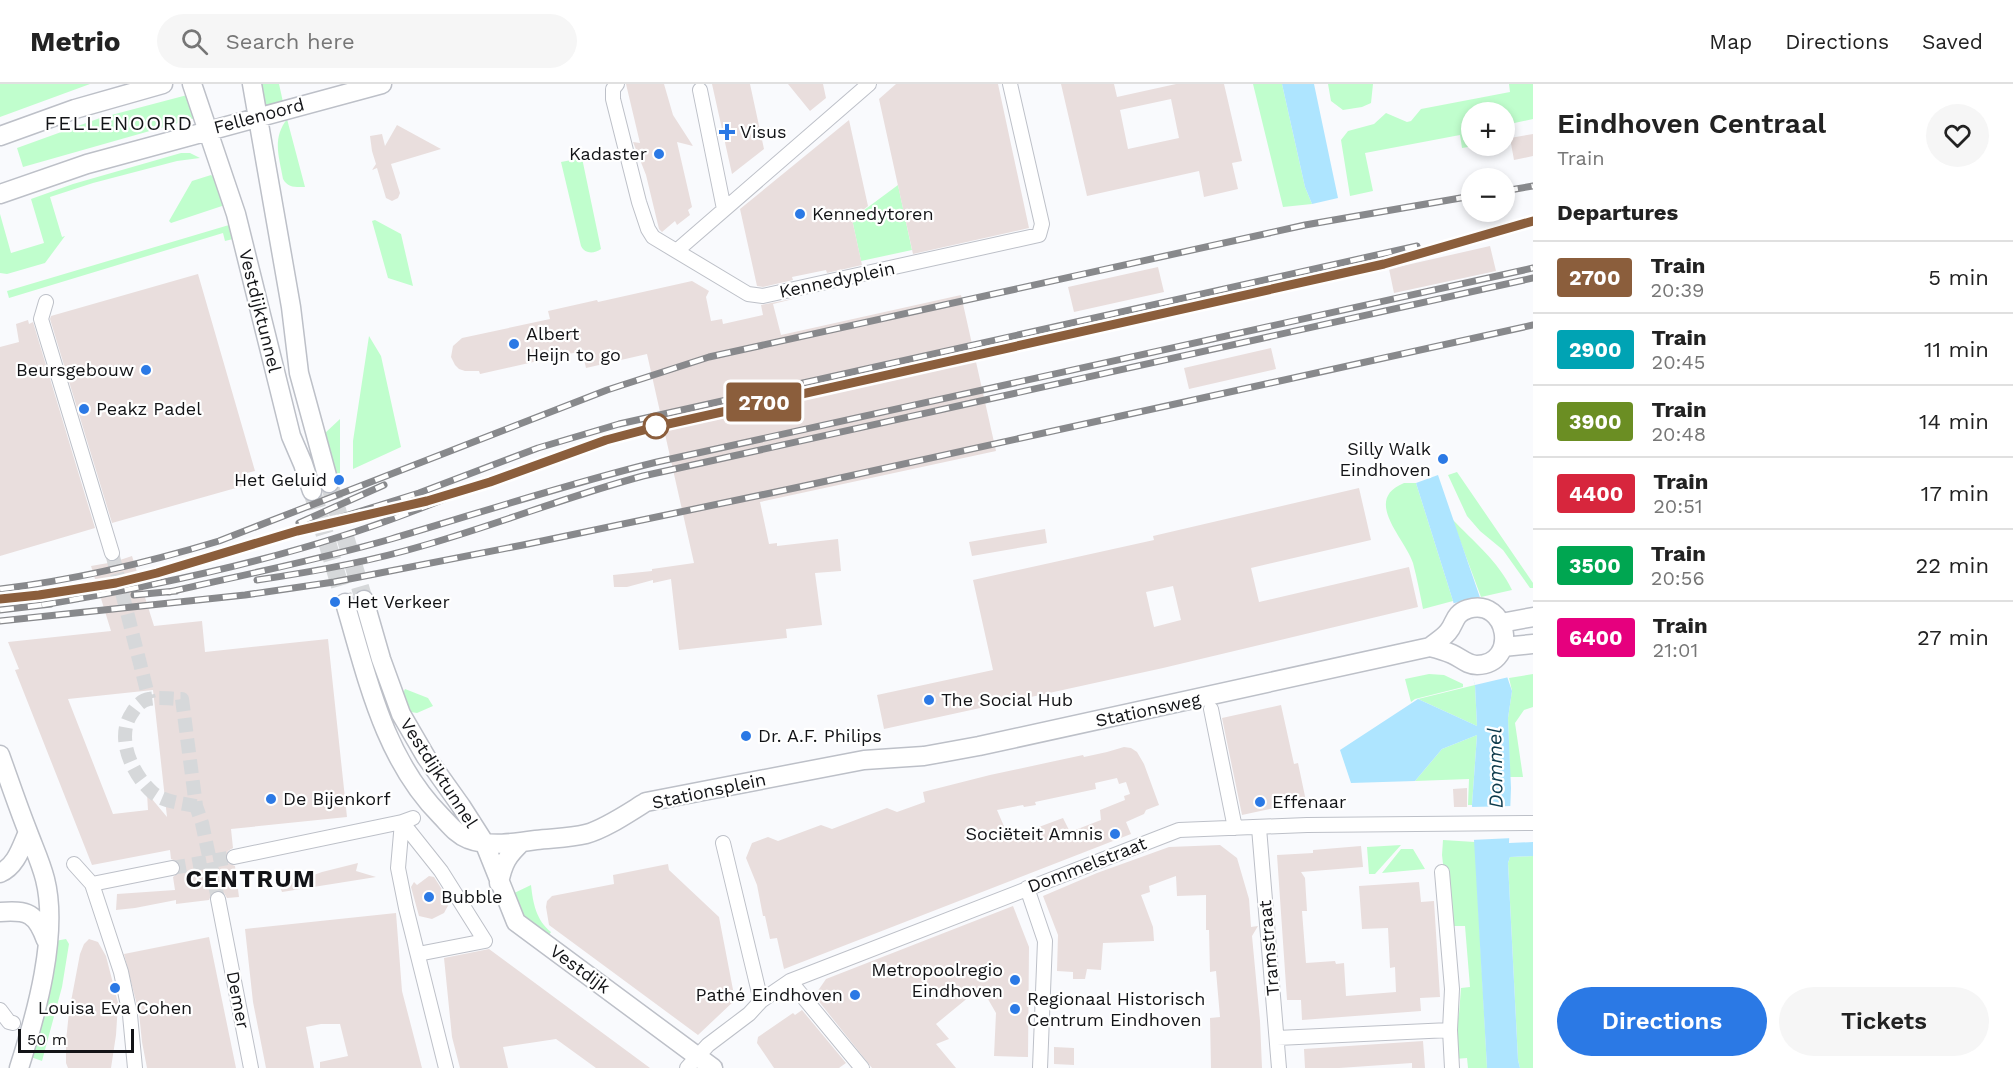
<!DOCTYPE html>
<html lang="en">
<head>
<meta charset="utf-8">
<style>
  body { margin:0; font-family:"Work Sans",sans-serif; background:#f6f6f6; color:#222; height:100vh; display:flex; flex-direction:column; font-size:22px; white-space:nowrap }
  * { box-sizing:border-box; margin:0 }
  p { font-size:20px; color:#767676 }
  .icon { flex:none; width:33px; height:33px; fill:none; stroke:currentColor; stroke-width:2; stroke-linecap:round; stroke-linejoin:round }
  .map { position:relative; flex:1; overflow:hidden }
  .drawer { display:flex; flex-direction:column; background:#fff; width:480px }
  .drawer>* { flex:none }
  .badge { padding:0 12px; border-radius:4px; font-size:21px; line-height:39px }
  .tools { position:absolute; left:1461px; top:18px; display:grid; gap:12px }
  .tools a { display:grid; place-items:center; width:54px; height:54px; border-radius:50%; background:#fff; box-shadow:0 3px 9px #0003; font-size:30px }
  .scale { position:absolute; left:18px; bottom:15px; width:116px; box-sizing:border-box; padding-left:6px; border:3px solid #131417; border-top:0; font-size:16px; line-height:21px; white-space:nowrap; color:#131417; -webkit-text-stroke:4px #fff; paint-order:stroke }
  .map>.badge { position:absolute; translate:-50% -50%; box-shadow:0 0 0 3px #fff }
  h2 { padding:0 24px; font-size:22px; line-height:54px }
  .round { display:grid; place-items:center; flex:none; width:63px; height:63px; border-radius:32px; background:#f6f6f6 }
  .overview { display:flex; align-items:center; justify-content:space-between; height:102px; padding:0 24px }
  h1 { font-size:28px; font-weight:600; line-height:45px }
  .cta { display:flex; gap:12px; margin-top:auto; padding:12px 24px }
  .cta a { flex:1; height:69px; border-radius:36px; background:#2b79e5; color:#fff; font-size:24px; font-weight:600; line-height:69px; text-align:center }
  .cta a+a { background:#f6f6f6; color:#222 }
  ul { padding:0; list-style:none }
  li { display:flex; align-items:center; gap:18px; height:72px; padding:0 24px; border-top:2px solid #e0e0e0 }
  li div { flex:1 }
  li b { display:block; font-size:22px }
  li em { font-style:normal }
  li .badge { min-width:66px; font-weight:700; text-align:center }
  header { display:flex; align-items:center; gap:36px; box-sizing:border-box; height:84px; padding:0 30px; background:#fff; border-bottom:2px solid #e0e0e0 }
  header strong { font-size:28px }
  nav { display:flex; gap:33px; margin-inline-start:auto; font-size:21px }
  .search { width:420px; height:54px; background:#f6f6f6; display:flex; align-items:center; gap:15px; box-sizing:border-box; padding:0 21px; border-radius:33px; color:#767676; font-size:22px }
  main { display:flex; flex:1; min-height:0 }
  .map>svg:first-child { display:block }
</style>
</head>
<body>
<header>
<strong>Metrio</strong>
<div class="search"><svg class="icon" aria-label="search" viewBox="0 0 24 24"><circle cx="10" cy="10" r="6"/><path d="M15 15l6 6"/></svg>Search here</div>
<nav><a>Map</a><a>Directions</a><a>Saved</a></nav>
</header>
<main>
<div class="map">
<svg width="1533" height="984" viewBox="0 0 1533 984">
  <rect width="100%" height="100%" fill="#f9fafd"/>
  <path fill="#c0fecd" d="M0,0H90L0,33Z
    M260,0H279L283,18L263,23Z
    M1253,0H1282L1305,103L1312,120L1283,123Z
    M1328,0H1373L1371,19L1362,23L1343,26L1331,17Z
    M1509,0H1533V35L1505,41L1504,28H1472V62H1474L1462,64L1460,51L1365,69L1373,107L1350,112L1341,56L1348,47L1374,40L1386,29L1407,38L1411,37L1421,25L1510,8Z
    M191,10L199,33L23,83L17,64L100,34Z
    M287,35L305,103C295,103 288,104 283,95C279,72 272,55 287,35Z
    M181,69H190L200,74L177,77L93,99L50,113L62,153L65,152L45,179L7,190L0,189V130L11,169L44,159L31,115L73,100Z
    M582,74L601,165C594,170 585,170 581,162L561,78Z
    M211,91L215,94L225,121L171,139L169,137L192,97Z
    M898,101L912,166L861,177L852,135Z
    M375,136L401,150L413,202L388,194L372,137Z
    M229,141L233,155L225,157L223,149L9,214L7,207Z
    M369,252L381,272L401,363L353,385V357Z
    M340,335V393H338L324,350Z
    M1457,388L1533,499V504H1530L1503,466L1480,447L1467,432L1448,391Z
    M1404,399H1416L1453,517L1423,525C1420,510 1417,494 1413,479C1405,454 1362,416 1404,399Z
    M1452,435C1473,457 1499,478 1512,506L1481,513Z
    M1429,590L1444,591L1463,600V603L1415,615L1411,618L1405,595Z
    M1533,590V623L1524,626L1515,639L1523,693H1510L1508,634L1512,607L1509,594Z
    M1475,601L1477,642L1418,615Z
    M405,605L428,614L433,622L417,629L411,628L403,609Z
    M1477,651L1472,721H1468L1469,695L1415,697L1442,665Z
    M1443,756L1475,758L1487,984H1468L1467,974L1455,975L1456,943L1459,930L1461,904L1470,903L1465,842H1450L1442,771Z
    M1401,761L1375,790H1369L1367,763Z
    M1401,765H1413L1425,785L1382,789Z
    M1533,772V984H1520L1518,976L1508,779L1510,773Z
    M531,801C533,819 536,836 551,848L548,853L521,831L508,812Z
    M66,855L69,860L62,903L42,977L31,973L45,928L55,857Z"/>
  <path fill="#aee5ff" d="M1282,0H1314L1338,114L1312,120L1305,103Z
    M1438,391L1512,607L1508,634L1511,704L1509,759L1533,758V772L1510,773L1508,779L1518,976L1520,984H1487L1472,721L1477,651L1442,665L1415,697L1351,699L1340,666L1418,615L1477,642L1475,601L1453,517L1416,399Z"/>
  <path fill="#f9fafd" d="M1482,513L1509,593L1475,601L1450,520Z
    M1512,722L1513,754L1471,756L1472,723Z"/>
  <path fill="#e9dedd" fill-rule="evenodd" d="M626,0H664L673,31L693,62L677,58L692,123L688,126L690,131L677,141L675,137L662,148L659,145L646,91L633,58L640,59Z
    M712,0H750L764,65L732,90Z
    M788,0H823L826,14L810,27Z
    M896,0H998L1029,144L913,170L879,15Z
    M1061,0H1114L1117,13L1176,0H1224L1242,77L1232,79L1238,105L1204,113L1199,87L1087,112ZM1171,15L1179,54L1128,65L1120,26Z
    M849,36L868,122L852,135L862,181L827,189L826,186L792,193L793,196L763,203L757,202L740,125Z
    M397,41L441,65L391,80L400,109L398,114L392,117L386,114L377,84L372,86L376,80L372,67L370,52L382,50L385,62Z
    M1533,50V72L1514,76L1510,54Z
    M1490,162L1496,187L1394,209L1389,185Z
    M1158,183L1164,208L1074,228L1068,203Z
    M198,190L255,387L247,389L250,400L112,439L50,235L51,232Z
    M692,197L709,207L706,213L711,237L722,235L723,240L763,231L761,221L797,214L773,220L781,251L961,211L996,367L760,418L769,460L777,459V462L838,455L841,487L815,489L822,541L786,545L787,554L679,566L671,495L653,499V496L627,503H614L613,491L652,487V485L694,479L647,270L586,284L582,267L480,290L479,287H465L459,285L455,281L451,273L453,262L462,254L550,235L548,227L597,216L598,218Z
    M28,236L29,240L33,238L95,444L0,472V263L19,258L16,240Z
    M1271,264L1276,285L1189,305L1184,284Z
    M1359,404L1371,456L1251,484L1259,518L1409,483L1418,523L1163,584L884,645L877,611L993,586L973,496L1154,456L1153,452ZM1173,502L1181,536L1154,543L1146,508Z
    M1045,445L1047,459L972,472L969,458Z
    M132,472L154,542L202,537L205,568L328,555L347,733L231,745L233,764L228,767L225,774L228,779L235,782L239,813L227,814L224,809L217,806L212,809L209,816L176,820V816L135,824L116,826L117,810L175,806L173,793L180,787L181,782L178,778L171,775L170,766L92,781L15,586L19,585L8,558L111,547L91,482L114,478ZM153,606L167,733L147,709L148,726L113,730L68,615Z
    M1281,621L1294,680L1298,679L1306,717L1242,731L1222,634Z
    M1124,663L1131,664L1137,668L1144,680L1159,721L1146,726L1144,730L1126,738L1131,750L784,885L777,854L770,855L765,832H763L757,801L746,774L752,759L768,753L778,757L821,741L832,745L887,724L897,728L925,718L923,708L990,691L1083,671L1084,673L1107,668ZM1117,694L1119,700L1126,698L1130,710L1124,712L1125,716L1100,726L1101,736L1070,748L1063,734L1009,754L997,726L1023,721L1024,723L1036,721L1035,718L1096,705L1095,699Z
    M1467,704V723H1454L1453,705Z
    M1220,761L1237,774L1249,815L1251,843L1258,842L1252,852L1260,937L1262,984H1211L1210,934L1220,933L1216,887L1210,888L1209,846H1206V811L1177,812L1176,792L1149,802L1150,808L1141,811L1153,843L1154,857L1103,859L1101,886L1087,885L1085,895H1073V888L1057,887L1058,851L1043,812L1097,789L1169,763Z
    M1361,762L1363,783L1301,788L1305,794L1307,827H1302L1306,879L1335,877L1336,880L1344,879L1346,912L1396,908L1395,883L1390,884L1388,844L1362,845L1359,802L1419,798L1421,818L1434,817L1440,913L1420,914L1421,927L1302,936L1301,916H1287L1277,771L1313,769V766Z
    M358,779L356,787L376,793L282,808L280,803L322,788Z
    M668,780L669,786L719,833L735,916L698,951L549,841L546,823L547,817L552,812L614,800L613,791Z
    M429,792L434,793L450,818L444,829L432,835L419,832L411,803L414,798L417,801Z
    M1013,822L1029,863L1028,973L994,972L996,929L981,903L936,940L949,955L936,960L956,984H872L817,915L819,914L815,911L826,895Z
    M396,829L402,907L422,984H320V978L348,972L340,940H321L306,943L314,984H266L253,918L245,845Z
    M209,853L236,984H147L142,958L139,929L124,870Z
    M89,855L98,858L106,872L118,919L116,951L111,984H68L66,979V957L69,928L80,870L84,860Z
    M489,865L585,936L650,984H596L556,955L503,963L508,984H460L452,953L444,874Z
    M802,926L846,979L839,984H774L757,959L758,953L793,929L795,931Z
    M1423,957L1425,984H1412V979L1339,984H1305L1304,965Z
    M1054,963L1074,964V981L1054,980Z"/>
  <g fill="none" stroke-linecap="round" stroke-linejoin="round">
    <path stroke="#d6d8da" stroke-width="14" stroke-dasharray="14 7" stroke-linecap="butt" d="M112,469L149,615
      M196,722C181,719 163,718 152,708C132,690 115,653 132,629C136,622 142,616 149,615C159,613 172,615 182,615L196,722L202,739L218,815
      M172,784L234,773"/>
    <path stroke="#d6d8da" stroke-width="18" stroke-dasharray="18 9" stroke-linecap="butt" d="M329,399L364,516
      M312,407L345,519"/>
    <defs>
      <path id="street" d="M617,0L613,5V15L639,118L648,145L653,153L748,210L763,212L1039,151L1042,140L1010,0
        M700,6L724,125
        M681,163L869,0
        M46,218L41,235L112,469
        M1211,625L1235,744
        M402,738L398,784L406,824L446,984
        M402,738L441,787L485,857L418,870
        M1259,744L1279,984
        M723,759L761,917
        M234,773L402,738L413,734
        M74,780L92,800L121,888L130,931L135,984
        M1442,788L1452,905L1450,946L1452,984
        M92,800L172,784
        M1027,804L1045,857L1040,984
        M218,815L251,984
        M790,897L862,984
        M0,926L9,938L13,939
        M1277,954L1450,946
        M687,984L708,961L749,930L761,917L790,897L1179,746L1307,741L1533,739"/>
      <path id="secondary" d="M192,0L236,130L291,352L303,380L312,407
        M252,0L291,223L299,289L329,399
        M0,52L75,25L163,0
        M0,110L87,80L382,0
        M364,516L381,575L401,630L426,673L461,722L484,758L516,838L713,984
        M345,519C367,593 384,675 441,732C449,740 457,751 468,755C488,763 516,759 536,756C552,754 570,754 586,750C605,745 628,729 646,718L864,676L924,672L979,662L1430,563C1438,565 1445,567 1452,570C1461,574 1467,581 1477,581C1520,580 1508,513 1468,525C1453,530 1456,539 1448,548C1443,554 1436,558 1430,563
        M1501,539L1533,533
        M1503,563L1533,560
        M0,671C9,696 18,723 28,748C34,764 41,779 45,795C59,850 36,931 19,984
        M0,789C16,782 21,764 28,748
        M499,799C503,779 507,772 522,758
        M0,828C28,826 36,829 46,856"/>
    </defs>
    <use href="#street" stroke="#bdc0c8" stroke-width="16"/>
    <use href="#secondary" stroke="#bdc0c8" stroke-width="21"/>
    <use href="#street" stroke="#fff" stroke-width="14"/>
    <use href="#secondary" stroke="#fff" stroke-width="18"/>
    <defs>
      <path id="rail" d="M1504,107L1533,102
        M299,439L384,401
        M294,448L419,409L538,364L619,340L1417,162
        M257,496C312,488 368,478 422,462C496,441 568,412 643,392L1533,194
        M0,505C75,496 146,479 219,457L607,306L709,273L1305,141L1472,112
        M169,508C243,491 318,476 391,455C479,429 567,400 657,378L1533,184
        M39,511L116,499L157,489L301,446
        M134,511L176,507
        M0,515L48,510
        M42,521C143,504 245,483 342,452C411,431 478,400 546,376C583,363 621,353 659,342L1384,180L1527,138
        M0,526L51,520
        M0,537L245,511L334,498L523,461L804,402L1533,241"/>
    </defs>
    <use href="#rail" stroke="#88898c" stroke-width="7"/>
    <use href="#rail" stroke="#fff" stroke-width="4.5" stroke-dasharray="14" stroke-linecap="butt"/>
  </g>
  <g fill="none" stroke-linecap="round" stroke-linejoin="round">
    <defs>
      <path id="line" d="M0,515L39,511L116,499L157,489L297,447L427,417L490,398L606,356L659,342L1384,180L1533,137"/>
    </defs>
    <use href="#line" stroke="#fff" stroke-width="14"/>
    <use href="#line" stroke="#8b5e3c" stroke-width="9"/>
  </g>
  <g fill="#2b79e5" stroke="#fff" stroke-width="2">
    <path d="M724 39h6v6h6v6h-6v6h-6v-6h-6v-6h6z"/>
    <circle cx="659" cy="70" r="6"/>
    <circle cx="800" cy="130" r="6"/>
    <circle cx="514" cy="260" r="6"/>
    <circle cx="146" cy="286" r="6"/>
    <circle cx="84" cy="325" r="6"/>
    <circle cx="1443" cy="375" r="6"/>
    <circle cx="339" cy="396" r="6"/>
    <circle cx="335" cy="518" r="6"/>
    <circle cx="929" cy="616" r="6"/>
    <circle cx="746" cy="652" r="6"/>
    <circle cx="271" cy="715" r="6"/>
    <circle cx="1260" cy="718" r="6"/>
    <circle cx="1115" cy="750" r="6"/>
    <circle cx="429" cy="813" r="6"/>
    <circle cx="1015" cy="896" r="6"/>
    <circle cx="115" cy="904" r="6"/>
    <circle cx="855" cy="911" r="6"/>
    <circle cx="1015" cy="925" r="6"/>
  </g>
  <circle fill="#fff" stroke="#8b5e3c" stroke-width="3" cx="656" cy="342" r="12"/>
  <g text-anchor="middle" stroke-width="4.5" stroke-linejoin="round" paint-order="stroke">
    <g font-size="18" fill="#131417" stroke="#fff">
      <text transform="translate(259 32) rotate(-15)" y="6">Fellenoord</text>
      <text transform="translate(837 196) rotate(-12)" y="6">Kennedyplein</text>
      <text transform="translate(260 227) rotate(76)" y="6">Vestdijktunnel</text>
      <text transform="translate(1148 626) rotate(-12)" y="6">Stationsweg</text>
      <text transform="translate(439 689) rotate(57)" y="6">Vestdijktunnel</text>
      <text transform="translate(709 707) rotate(-12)" y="6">Stationsplein</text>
      <text transform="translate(1087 781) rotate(-21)" y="6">Dommelstraat</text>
      <text transform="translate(1269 864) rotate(-95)" y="6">Tramstraat</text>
      <text transform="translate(580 885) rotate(36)" y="6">Vestdijk</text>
      <text transform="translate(238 916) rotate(79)" y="6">Demer</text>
    </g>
    <g font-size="18" fill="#131417" stroke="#fff" text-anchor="start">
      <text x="740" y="54">Visus</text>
      <text x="647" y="76" text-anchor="end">Kadaster</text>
      <text x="812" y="136">Kennedytoren</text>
      <text x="526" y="256">Albert<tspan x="526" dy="21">Heijn to go</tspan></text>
      <text x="134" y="292" text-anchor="end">Beursgebouw</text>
      <text x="96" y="331">Peakz Padel</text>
      <text x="1431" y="371" text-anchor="end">Silly Walk<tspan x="1431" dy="21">Eindhoven</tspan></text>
      <text x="327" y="402" text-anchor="end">Het Geluid</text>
      <text x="347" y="524">Het Verkeer</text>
      <text x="941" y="622">The Social Hub</text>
      <text x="758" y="658">Dr. A.F. Philips</text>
      <text x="283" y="721">De Bijenkorf</text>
      <text x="1272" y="724">Effenaar</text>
      <text x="1103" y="756" text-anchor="end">Sociëteit Amnis</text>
      <text x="441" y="819">Bubble</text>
      <text x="1003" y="892" text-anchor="end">Metropoolregio<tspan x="1003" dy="21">Eindhoven</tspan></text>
      <text x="843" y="917" text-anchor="end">Pathé Eindhoven</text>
      <text x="1027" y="921">Regionaal Historisch<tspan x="1027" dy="21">Centrum Eindhoven</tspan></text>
      <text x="115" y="930" text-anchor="middle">Louisa Eva Cohen</text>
    </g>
    <g font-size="20" letter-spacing="1.5" fill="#131417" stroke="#fff">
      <text x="119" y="46">FELLENOORD</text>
    </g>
    <g font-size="20" font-style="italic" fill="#0c3a4b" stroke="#fff">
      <text transform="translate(1495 684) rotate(-91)" y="7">Dommel</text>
    </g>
    <g font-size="24" font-weight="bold" letter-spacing="1.5" fill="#131417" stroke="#fff">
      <text x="251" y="803">CENTRUM</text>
    </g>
  </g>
</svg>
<div class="tools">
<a>+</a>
<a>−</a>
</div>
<div class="scale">50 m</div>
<b class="badge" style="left:764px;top:318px;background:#8b5e3c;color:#fff">2700</b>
</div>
<section class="drawer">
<div class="overview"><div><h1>Eindhoven Centraal</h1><p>Train</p></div><a class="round"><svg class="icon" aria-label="heart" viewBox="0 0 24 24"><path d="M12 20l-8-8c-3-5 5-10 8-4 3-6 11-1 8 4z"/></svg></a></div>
<h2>Departures</h2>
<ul>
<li><span class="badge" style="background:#8b5e3c;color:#fff">2700</span><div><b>Train</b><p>20:39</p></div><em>5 min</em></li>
<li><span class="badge" style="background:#00a3b4;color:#fff">2900</span><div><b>Train</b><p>20:45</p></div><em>11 min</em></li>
<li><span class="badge" style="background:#6b8e23;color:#fff">3900</span><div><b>Train</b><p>20:48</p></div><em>14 min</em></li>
<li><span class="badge" style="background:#d7263d;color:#fff">4400</span><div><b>Train</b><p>20:51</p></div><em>17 min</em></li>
<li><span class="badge" style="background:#00a651;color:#fff">3500</span><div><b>Train</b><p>20:56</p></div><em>22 min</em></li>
<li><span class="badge" style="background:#e6007e;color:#fff">6400</span><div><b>Train</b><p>21:01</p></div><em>27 min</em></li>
</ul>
<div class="cta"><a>Directions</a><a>Tickets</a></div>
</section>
</main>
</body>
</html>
